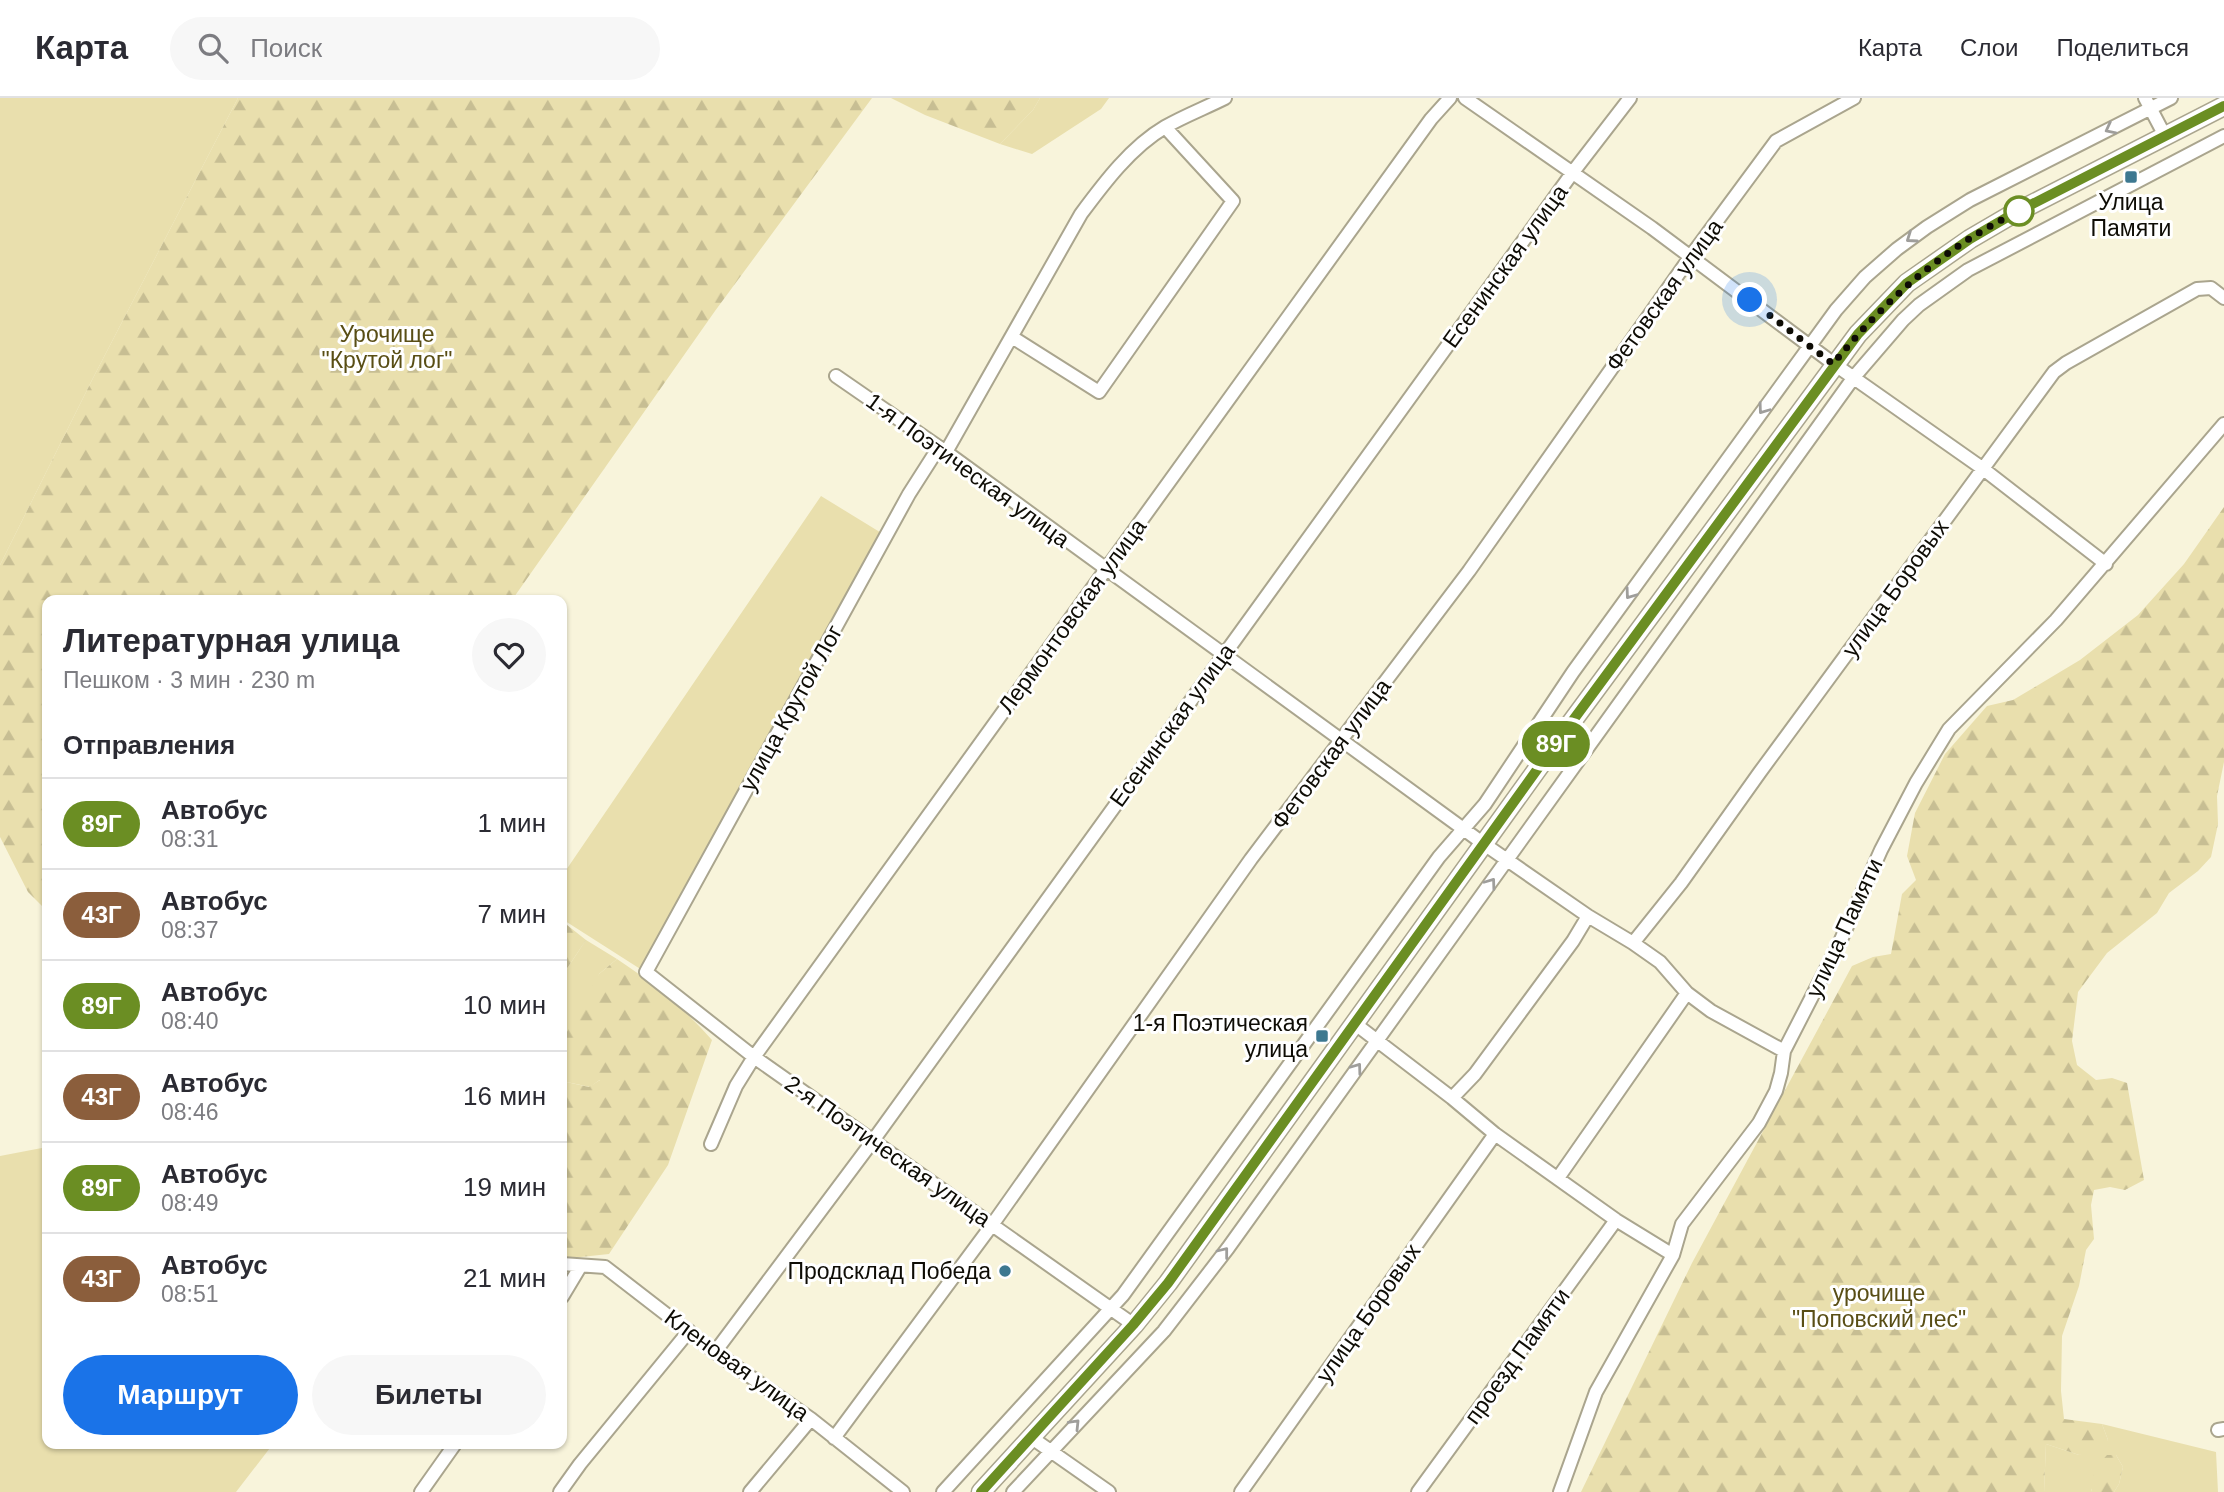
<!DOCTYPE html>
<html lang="ru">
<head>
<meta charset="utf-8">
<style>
  body { margin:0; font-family:Arial,sans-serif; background:#f7f7f7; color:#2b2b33; height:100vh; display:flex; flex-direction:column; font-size:26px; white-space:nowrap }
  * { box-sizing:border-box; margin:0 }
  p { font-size:23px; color:#7c7c81 }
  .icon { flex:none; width:38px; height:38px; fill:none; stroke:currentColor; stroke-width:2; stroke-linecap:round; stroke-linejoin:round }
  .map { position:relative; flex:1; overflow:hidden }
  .drawer { position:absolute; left:42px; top:497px; width:525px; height:854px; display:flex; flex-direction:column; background:#fff; border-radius:14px; box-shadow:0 2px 5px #0004 }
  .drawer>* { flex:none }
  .badge { padding:0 14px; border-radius:23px; font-size:24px; line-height:46px }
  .you { position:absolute; width:35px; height:35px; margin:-18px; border:5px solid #fff; border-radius:50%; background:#1a73e8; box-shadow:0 0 0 10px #1a73e833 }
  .map>.badge { position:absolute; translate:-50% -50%; box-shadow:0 0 0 4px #fff }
  h2 { padding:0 21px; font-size:26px; line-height:63px }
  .round { display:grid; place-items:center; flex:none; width:74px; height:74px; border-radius:37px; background:#f7f7f7 }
  .overview { display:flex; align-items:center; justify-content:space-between; height:119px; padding:0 21px }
  h1 { font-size:33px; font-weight:600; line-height:52px }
  .primary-button { display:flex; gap:14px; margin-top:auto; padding:14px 21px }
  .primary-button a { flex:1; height:80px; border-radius:42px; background:#1a73e8; color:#fff; font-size:28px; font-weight:600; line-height:80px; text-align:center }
  .primary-button a+a { background:#f7f7f7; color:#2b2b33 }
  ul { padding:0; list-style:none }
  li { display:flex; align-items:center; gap:21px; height:91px; padding:0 21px; border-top:2px solid #e1e1e2 }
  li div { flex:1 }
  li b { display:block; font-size:26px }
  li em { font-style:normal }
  li .badge { min-width:77px; font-weight:700; text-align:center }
  header { display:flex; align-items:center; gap:42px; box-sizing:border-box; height:98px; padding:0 35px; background:#fff; border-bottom:2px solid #e1e1e2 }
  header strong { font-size:33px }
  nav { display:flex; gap:38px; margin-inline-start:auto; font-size:24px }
  .search { width:490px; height:63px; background:#f7f7f7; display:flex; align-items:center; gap:18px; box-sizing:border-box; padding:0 24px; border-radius:38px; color:#7c7c81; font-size:26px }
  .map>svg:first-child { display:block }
</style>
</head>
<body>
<header>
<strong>Карта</strong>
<div class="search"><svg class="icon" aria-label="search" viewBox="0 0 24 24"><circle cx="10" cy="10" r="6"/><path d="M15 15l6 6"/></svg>Поиск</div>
<nav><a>Карта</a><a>Слои</a><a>Поделиться</a></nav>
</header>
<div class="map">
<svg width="2224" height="1394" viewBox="0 0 2224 1394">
  <defs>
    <pattern id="forest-firs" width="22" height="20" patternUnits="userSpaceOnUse" patternTransform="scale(1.75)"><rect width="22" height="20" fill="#e9dfad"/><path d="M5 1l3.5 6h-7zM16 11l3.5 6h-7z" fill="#c7be93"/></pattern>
  </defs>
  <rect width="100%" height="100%" fill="#f8f4db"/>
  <path fill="#e9dfad" d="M0,0H238L92,282L0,467Z
    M1040,0H1109L1101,11L1032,56L1000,46L1033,12Z
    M821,398L883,436L645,874L562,821V778Z
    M586,842L617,861L599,876L585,969L601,981L590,989L562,983V878Z
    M47,1049V1346H273L236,1394H0V1058Z
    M2102,1326L2216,1354L2218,1394H2114L2119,1386L2123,1369L2116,1357L2091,1392V1394H2044L2046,1346L2079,1357L2108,1342Z"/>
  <path fill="url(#forest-firs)" d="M238,0H872L715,213L512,502H47V813L28,794L0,739V467L92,282Z
    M891,0H1040L1033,12L1000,46L925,17Z
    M2224,409V664L2217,698L2218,726L2211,759L2198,773L2169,795L2157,815L2107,855L2078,894L2072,943L2077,967L2096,982L2112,980L2127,985L2144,1082L2125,1092L2110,1089L2094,1092L2091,1107L2094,1141L2086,1152L2079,1188L2062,1238L2061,1293L2064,1321L2102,1326L2108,1342L2100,1354L2079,1357L2046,1346L2044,1394H1581L1692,1165L1852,868L1873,859L1891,856L1902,796L1916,782L1907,758L1915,715L1945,656L1987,608L2013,602L2080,562L2138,517L2184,466Z
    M562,823L586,842L562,878Z
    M617,861C652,884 684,910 712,942L668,1067L609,1156L562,1161V983L589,989L600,982L563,954L562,943L599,876Z
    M2107,1357H2116L2123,1369L2119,1386L2114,1394H2091L2095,1370Z"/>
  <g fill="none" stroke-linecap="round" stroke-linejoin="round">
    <defs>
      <path id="street" d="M1465,0L1652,130L1834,266L1982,370L2106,466
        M2145,0L2165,38
        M1012,239L1099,294L1233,103L1165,29
        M836,278L946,354L1484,746L1588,818L1633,845L1660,864L1687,895L1711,913L1784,953
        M939,349L909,396L646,874L754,959L1134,1227
        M946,354L1081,116C1104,85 1131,49 1165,29C1184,18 1205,10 1225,0
        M1633,845L1681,785L1760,674L2054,274L2066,265L2197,191L2211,190L2224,200
        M1354,925L1452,1000L1495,1036L1616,1122L1673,1157
        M1452,1000L1475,976L1573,843L1588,818
        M711,1046L736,988L754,959L1431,21L1450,0
        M1558,1080L1687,895
        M562,1166L605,1169L715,1254L811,1321L903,1394
        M562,1199L580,1169
        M715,1254L872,1044L1573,74L1630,0
        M2218,1332L2224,1331
        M834,1340L992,1127L1251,761L1469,473L1691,158L1776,43L1854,0
        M1032,1340L1109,1394
        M421,1394L455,1346
        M560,1394L580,1366L689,1233
        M750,1394L811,1321
        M943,1394L1123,1197L1439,759L1485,706L1573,574L1836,212L1865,179L1897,151L1927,129L1970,102L2171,0
        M1013,1394L1164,1233L1228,1150L1854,279L1903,222L1919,207L1968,172L2224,38
        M1241,1394L1495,1036
        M1418,1394L1616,1122
        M1560,1394L1596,1294L1673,1157L1682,1126L1759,1025L1776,993L1781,975L1784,953L1840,844L1881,752L1916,685L1949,631L2056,522L2224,326"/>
      <path id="secondary" d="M981,1394L1134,1227L1168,1185L1554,648L1858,236L1907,185L1970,141L2011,117L2224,8"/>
    </defs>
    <use href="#street" stroke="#aaa58e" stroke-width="16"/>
    <use href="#secondary" stroke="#aaa58e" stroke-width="21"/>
    <use href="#street" stroke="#fff" stroke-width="12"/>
    <use href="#secondary" stroke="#fff" stroke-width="18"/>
  </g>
  <defs><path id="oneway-chevron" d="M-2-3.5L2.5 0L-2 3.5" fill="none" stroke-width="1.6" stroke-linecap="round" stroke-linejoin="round" transform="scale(1.75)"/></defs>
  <g stroke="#9f9e9b">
    <use href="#oneway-chevron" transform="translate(2110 31) rotate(153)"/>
    <use href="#oneway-chevron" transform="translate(1911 140) rotate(145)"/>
    <use href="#oneway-chevron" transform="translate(1763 311) rotate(126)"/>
    <use href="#oneway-chevron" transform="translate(1630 496) rotate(126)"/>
    <use href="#oneway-chevron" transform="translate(1491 785) rotate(-54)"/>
    <use href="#oneway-chevron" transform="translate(1357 970) rotate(-54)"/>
    <use href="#oneway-chevron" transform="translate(1224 1154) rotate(-52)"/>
    <use href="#oneway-chevron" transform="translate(1075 1326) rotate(-46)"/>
  </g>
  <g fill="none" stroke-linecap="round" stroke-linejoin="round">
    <defs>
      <path id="line" d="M981,1394L1133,1227L1168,1185L1554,648L1858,236L1907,185L1970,141L2011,117L2224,8"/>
    </defs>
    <use href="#line" stroke="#fff" stroke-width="16"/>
    <use href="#line" stroke="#6b8e23" stroke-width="10"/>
    <path stroke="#0e0c05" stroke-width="7" stroke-dasharray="0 12.6" d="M1750,202L1833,266C1886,201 1943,150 2019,113"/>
  </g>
  <g fill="#3d7890" stroke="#fff" stroke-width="2.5">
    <rect x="2124" y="72" width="14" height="14" rx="3.5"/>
    <rect x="1315" y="931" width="14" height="14" rx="3.5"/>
    <circle cx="1005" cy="1173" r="7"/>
  </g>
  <circle fill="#fff" stroke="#6b8e23" stroke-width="3.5" cx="2019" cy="113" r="14"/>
  <g text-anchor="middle" stroke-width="6" stroke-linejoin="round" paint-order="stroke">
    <g font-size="23" fill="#0e0c05" stroke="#fff" text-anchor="end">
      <text x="2131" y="112" text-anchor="middle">Улица<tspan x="2131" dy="26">Памяти</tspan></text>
      <text x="1308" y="933">1-я Поэтическая<tspan x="1308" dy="26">улица</tspan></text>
      <text x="991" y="1181">Продсклад Победа</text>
    </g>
    <g font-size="23" fill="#0e0c05" stroke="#fff">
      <text transform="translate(1505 168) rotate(-54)" y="8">Есенинская улица</text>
      <text transform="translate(1664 197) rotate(-54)" y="8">Фетовская улица</text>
      <text transform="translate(968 372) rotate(36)" y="8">1-я Поэтическая улица</text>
      <text transform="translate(1895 490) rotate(-54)" y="8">улица Боровых</text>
      <text transform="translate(1072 518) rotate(-54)" y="8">Лермонтовская улица</text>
      <text transform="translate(791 610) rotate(-61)" y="8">улица Крутой Лог</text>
      <text transform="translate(1172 627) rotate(-54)" y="8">Есенинская улица</text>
      <text transform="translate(1331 656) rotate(-53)" y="8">Фетовская улица</text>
      <text transform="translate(1844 830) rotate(-65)" y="8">улица Памяти</text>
      <text transform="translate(888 1053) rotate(35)" y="8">2-я Поэтическая улица</text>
      <text transform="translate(1368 1215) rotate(-55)" y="8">улица Боровых</text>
      <text transform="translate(1517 1258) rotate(-54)" y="8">проезд Памяти</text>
      <text transform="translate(737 1267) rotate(36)" y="8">Кленовая улица</text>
    </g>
    <g font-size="23" fill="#594e15" stroke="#fff">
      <text x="387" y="244">Урочище<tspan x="387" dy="26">"Крутой лог"</tspan></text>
      <text x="1879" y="1203">урочище<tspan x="1879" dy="26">"Поповский лес"</tspan></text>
    </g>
  </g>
</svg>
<div class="you" style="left:1750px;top:202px"></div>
<b class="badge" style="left:1556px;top:646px;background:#6b8e23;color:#fff">89Г</b>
<section class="drawer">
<div class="overview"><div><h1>Литературная улица</h1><p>Пешком · 3 мин · 230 m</p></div><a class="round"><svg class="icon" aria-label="heart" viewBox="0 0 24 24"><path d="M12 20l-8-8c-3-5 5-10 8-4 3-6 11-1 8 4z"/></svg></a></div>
<h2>Отправления</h2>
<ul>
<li><span class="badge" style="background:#6b8e23;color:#fff">89Г</span><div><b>Автобус</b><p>08:31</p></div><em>1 мин</em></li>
<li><span class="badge" style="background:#8b5e3c;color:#fff">43Г</span><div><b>Автобус</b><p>08:37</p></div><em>7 мин</em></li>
<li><span class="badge" style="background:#6b8e23;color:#fff">89Г</span><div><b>Автобус</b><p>08:40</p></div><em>10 мин</em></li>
<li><span class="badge" style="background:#8b5e3c;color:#fff">43Г</span><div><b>Автобус</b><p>08:46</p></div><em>16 мин</em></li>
<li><span class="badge" style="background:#6b8e23;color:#fff">89Г</span><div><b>Автобус</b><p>08:49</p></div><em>19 мин</em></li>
<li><span class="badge" style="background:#8b5e3c;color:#fff">43Г</span><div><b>Автобус</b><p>08:51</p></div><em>21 мин</em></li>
</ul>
<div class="primary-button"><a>Маршрут</a><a>Билеты</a></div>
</section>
</div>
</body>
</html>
